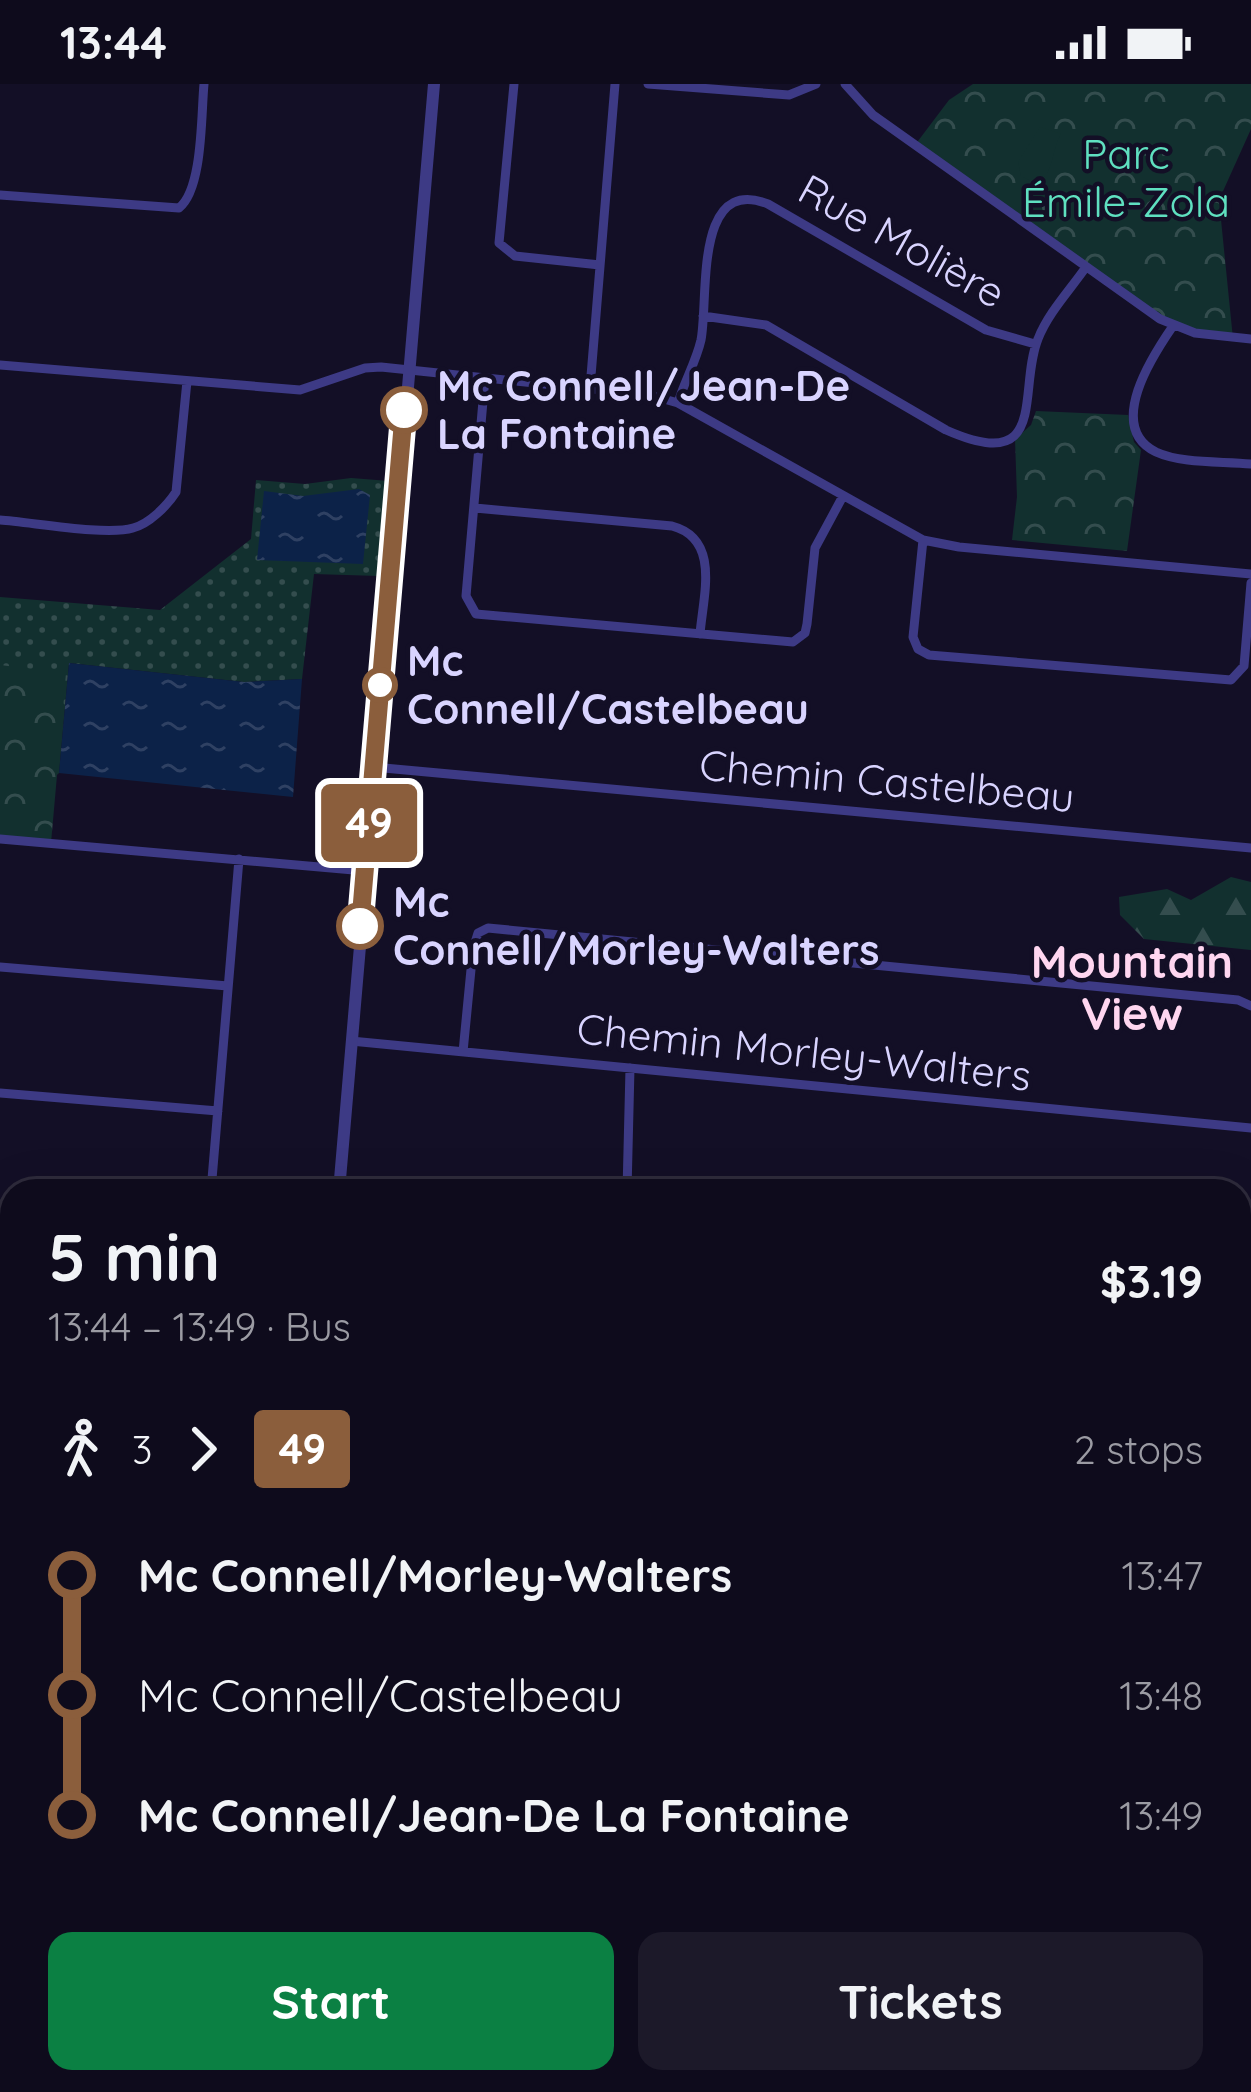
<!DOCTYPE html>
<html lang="en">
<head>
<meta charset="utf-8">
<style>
  body { margin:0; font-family:Quicksand,sans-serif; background:#1c1929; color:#f1f3f6; height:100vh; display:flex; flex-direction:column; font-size:45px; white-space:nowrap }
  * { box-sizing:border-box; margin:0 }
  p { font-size:39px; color:#9b9ba3 }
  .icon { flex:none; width:66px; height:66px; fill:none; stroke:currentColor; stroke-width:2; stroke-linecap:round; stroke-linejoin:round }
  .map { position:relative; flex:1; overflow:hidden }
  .drawer { position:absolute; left:0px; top:1095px; width:1251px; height:915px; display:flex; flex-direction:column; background:#0e0b1c; border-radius:36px 36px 0 0; box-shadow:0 12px 48px #0002,0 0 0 3px #2e2b3b }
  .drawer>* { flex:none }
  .badge { padding:0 24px; border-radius:9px; font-size:42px; line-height:78px }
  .map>.badge { position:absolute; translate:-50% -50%; box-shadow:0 0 0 6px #fff }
  .legs { display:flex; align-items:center; gap:18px; height:132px; padding:0 48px; font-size:39px }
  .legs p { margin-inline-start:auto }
  .headline { display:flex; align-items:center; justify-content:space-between; height:204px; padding:0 48px }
  h1 { font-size:66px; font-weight:700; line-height:90px }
  .cta { display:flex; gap:24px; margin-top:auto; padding:24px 48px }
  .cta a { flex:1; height:138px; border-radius:24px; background:#0b8043; color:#fff; font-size:48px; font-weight:700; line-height:138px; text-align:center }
  .cta a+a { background:#1c1929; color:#f1f3f6 }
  ul { padding:0 48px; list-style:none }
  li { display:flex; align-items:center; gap:42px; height:120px; font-size:45px }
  li i { display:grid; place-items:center; width:18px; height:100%; margin:0 15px; background:currentColor }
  li i::after { content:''; width:30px; height:30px; margin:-15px; border:9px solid; border-radius:50%; background:#0e0b1c }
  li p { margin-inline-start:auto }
  li:first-child i { background:linear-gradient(#0000 50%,currentColor 0) }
  li:last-child i { background:linear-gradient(currentColor 50%,#0000 0) }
  .status { display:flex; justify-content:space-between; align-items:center; height:84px; padding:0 60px; background:#0e0b1c; direction:ltr }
  .status svg { height:33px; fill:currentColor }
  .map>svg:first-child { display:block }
</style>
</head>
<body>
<div class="status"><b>13:44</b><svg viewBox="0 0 49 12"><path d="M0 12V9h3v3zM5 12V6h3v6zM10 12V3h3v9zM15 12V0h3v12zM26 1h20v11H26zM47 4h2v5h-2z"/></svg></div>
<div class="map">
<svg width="1251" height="2008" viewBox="0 0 1251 2008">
  <defs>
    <pattern id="grass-dots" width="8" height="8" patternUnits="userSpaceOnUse" patternTransform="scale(3)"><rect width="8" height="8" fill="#12302f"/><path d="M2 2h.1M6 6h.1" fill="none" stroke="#344d4e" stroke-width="1.8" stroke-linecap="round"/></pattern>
    <pattern id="forest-firs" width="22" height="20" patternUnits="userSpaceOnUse" patternTransform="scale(3)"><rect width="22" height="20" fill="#12302f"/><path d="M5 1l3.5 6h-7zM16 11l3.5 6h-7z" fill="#344d4e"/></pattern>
    <pattern id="park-crowns" width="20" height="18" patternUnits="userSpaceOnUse" patternTransform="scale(3)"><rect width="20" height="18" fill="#12302f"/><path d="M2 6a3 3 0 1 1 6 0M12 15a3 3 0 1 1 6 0" fill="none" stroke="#344d4e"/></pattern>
    <pattern id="water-ripples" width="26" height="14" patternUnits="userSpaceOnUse" patternTransform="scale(3)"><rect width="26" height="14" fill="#0c2248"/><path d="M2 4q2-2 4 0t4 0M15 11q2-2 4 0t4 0" fill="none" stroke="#2f4163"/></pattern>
  </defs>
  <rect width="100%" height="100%" fill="#130f26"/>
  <path fill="url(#grass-dots)" d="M351,394L389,397L379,492L314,490L302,595L244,598L69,579L59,689L0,745V513L160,526L251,455L256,396L305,400Z
    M1239,1612L1251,1615V2008H493L499,1998H1239Z"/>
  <path fill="url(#forest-firs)" d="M1231,793L1251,798V866L1144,855L1120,831L1119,813L1167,805L1191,816Z
    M1239,1440L1251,1441V1676L1239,1648Z
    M1251,1821V1948L1242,1942L1241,1872Z
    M274,1998H837L839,2008H273Z"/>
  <path fill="url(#park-crowns)" d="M973,0H1251V45L1219,116L1233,255L1173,242L915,61L949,16Z
    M1036,327L1128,331L1134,358L1141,366L1127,467L1012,456L1017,413L1015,355L1031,341Z
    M0,581L66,589L51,759L0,755Z"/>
  <path fill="#12302f" d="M1040,43L1061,50C1050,68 1055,92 1035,99L1021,92L1018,78Z"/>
  <path fill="url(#water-ripples)" d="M359,405L370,411L363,480L257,476L264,407L303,412Z
    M69,579L244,598L302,595L293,713L59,689Z"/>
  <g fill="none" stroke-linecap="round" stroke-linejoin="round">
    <path stroke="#3d3a85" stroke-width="9" d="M514,0L499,159L515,172L600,181
      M648,0L789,11L816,0
      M845,0L873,31L1160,235L1195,249L1251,255
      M0,111L179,124C203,105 201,31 204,0
      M703,232L766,241L946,346C1050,392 1017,306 1038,255C1048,229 1070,206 1086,183
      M1173,242C1153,271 1105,343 1156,368C1182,380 1222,377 1251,380
      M0,281L300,306L365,284L381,283L650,311L678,319L923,456L959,463L1251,490
      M485,294L466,512L476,530L793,558L805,549L807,540L815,464L843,412
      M590,304L615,0
      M678,319C684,298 696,278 701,256C709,216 693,90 768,120L986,246L1035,260
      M475,424L672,442C721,455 703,512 700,550
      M0,436C31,438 106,452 133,444C149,440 167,422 176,408L187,297
      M923,456L913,553L918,565L929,571L1231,596L1244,582L1251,499
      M373,683L1251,764
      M0,755L365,787
      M0,883L228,902
      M351,957L1251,1044
      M463,968L473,865L478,849L488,844L1238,916L1251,922
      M0,1009L218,1027
      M211,1107L239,775
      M627,1107L630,984
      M0,1131L12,1132
      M1239,1239H1251"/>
    <path stroke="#3d3a85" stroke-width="12" d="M339,1107L434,0
      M263,2008L264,1998"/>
    <path stroke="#6f6bff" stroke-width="14" d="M0,1337L12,1338
      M1239,1428L1251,1429"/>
  </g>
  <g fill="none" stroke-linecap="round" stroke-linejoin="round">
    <defs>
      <path id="line-1" d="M360,842L404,326"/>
    </defs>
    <use href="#line-1" stroke="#fff" stroke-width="27"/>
    <use href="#line-1" stroke="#8b5e3c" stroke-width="18"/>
  </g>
  <g fill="#fff" stroke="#8b5e3c" stroke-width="6">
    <circle cx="404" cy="326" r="21"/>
    <circle cx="380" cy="601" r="15"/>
    <circle cx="360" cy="842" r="21"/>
  </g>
  <g text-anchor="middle" stroke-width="9" stroke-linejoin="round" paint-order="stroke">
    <g font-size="42" fill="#5fe0c0" stroke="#130f26">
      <text x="1126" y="85">Parc<tspan x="1126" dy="48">Émile-Zola</tspan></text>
    </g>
    <g font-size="42" fill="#d9d4ff" stroke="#130f26">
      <text transform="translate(902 157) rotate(29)" y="15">Rue Molière</text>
      <text transform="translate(887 697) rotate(5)" y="15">Chemin Castelbeau</text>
      <text transform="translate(804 968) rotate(6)" y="15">Chemin Morley-Walters</text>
    </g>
    <g font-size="42" font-weight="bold" fill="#d9d4ff" stroke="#130f26" text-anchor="start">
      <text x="437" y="317">Mc Connell/Jean-De<tspan x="437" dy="48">La Fontaine</tspan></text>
      <text x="407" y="592">Mc<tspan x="407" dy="48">Connell/Castelbeau</tspan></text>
      <text x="393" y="833">Mc<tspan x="393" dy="48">Connell/Morley-Walters</tspan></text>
    </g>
    <g font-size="45" font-weight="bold" fill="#ffd6f0" stroke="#130f26">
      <text x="1132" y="894">Mountain<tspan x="1132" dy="52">View</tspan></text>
    </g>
  </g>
</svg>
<b class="badge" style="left:369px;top:739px;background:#8b5e3c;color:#fff">49</b>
<section class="drawer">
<div class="headline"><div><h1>5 min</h1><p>13:44 – 13:49 · Bus</p></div><b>$3.19</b></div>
<div class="legs"><svg class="icon" aria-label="walk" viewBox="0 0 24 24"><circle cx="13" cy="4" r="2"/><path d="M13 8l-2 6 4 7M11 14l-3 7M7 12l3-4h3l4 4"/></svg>3<svg class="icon" aria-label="forward" viewBox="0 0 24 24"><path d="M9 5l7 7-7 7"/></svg><b class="badge" style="background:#8b5e3c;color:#fff">49</b><p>2 stops</p></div>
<ul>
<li><i style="color:#8b5e3c"></i><b>Mc Connell/Morley-Walters</b><p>13:47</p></li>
<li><i style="color:#8b5e3c"></i><span>Mc Connell/Castelbeau</span><p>13:48</p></li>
<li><i style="color:#8b5e3c"></i><b>Mc Connell/Jean-De La Fontaine</b><p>13:49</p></li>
</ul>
<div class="cta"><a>Start</a><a>Tickets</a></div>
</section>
</div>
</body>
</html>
